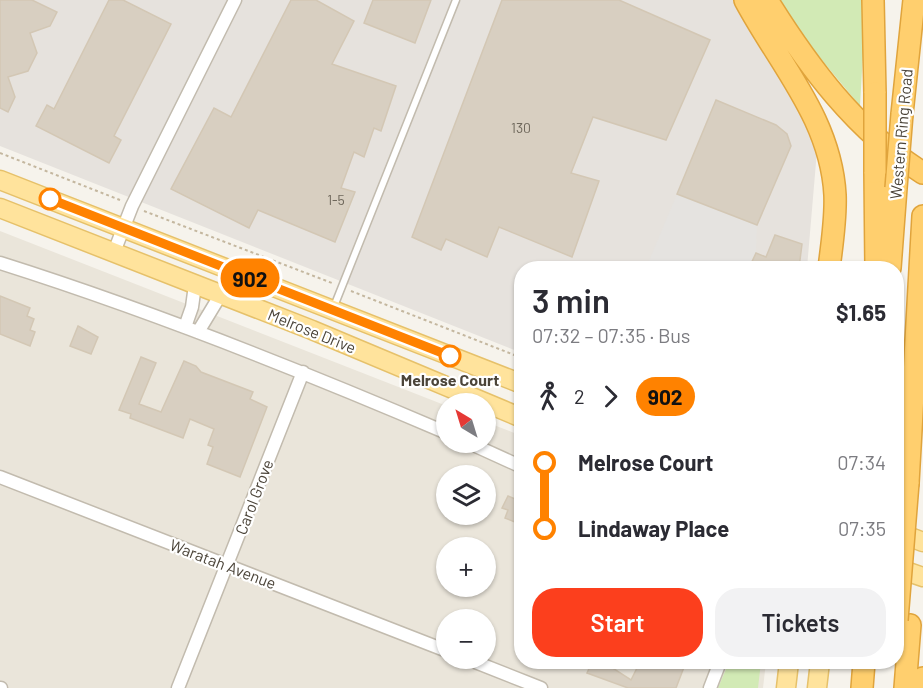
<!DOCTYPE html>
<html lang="en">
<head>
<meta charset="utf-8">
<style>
  body { margin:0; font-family:Barlow,sans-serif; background:#f2f2f3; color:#2b2b33; height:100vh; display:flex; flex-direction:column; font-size:22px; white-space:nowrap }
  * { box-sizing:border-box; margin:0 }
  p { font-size:20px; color:#7c7c81 }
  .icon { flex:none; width:33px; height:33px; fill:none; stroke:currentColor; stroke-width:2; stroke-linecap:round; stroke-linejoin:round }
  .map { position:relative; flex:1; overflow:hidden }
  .drawer { position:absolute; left:514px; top:261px; width:390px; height:408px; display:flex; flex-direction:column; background:#fff; border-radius:24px; box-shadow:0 2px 4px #0004 }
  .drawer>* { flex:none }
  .badge { padding:0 12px; border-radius:20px; font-size:21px; line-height:39px }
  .needle { width:39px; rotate:322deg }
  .controls { position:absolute; left:436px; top:393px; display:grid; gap:12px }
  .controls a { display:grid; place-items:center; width:60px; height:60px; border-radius:50%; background:#fff; box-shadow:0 2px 4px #0004; font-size:30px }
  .map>.badge { position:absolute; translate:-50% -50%; box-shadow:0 0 0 3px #fff }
  .legs { display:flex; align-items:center; gap:9px; height:66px; padding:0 18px; font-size:20px }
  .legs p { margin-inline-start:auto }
  .headline { display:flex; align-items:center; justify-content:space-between; height:102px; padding:0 18px }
  h1 { font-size:33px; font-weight:600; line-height:45px }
  .cta { display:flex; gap:12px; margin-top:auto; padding:12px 18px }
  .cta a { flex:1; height:69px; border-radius:24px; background:#fc3f1d; color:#fff; font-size:24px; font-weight:600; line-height:69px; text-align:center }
  .cta a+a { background:#f2f2f3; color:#2b2b33 }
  ul { padding:0 18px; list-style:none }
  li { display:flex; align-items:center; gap:21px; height:66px; font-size:22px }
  li i { display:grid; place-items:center; width:9px; height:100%; margin:0 8px; background:currentColor }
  li i::after { content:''; width:15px; height:15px; margin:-8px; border:4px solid; border-radius:50%; background:#fff }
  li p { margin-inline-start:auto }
  li:first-child i { background:linear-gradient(#0000 50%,currentColor 0) }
  li:last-child i { background:linear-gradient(currentColor 50%,#0000 0) }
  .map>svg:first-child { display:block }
</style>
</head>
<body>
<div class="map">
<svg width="923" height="688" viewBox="0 0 923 688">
  <rect width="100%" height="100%" fill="#f6f3ec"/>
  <path fill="#eae5da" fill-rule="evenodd" d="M0,231L447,406V442H486V422L522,436V662H766L763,688H0ZM447,476H486V514H447ZM447,548H486V586H447ZM447,620H486V658H447Z"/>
  <path fill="#e6e2dd" d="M0,0H736L818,139L807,268H522V353L0,146Z"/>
  <path fill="#d2eab5" d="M779,0H866L860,106L806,41Z
    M729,662H761L758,688H718Z"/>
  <path fill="#e5e3e0" d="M677,194L757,225L756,253L749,268H646Z"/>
  <path fill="#d8cfc1" stroke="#d3c7b4" stroke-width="1.5" d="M0,0H32L57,12L50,26L30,33L37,53L28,71L8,77L15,97L8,112L0,108Z
    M109,0H123L171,24L114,136L121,140L109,163L36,126L47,105L54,109Z
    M291,0H316L354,21L332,64L396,86L381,131L374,128L364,157L354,152L341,188L355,192L335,242L258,210L249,228L171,189L214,108L231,117Z
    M373,0H431L415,43L364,23Z
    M502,0H619L710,40L666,140L593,117L571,173L599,181L572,257L499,227L487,257L446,239L441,250L412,237Z
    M716,100L776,125L787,134L791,146L757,225L677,194Z
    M775,235L802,244L799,268H749L756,253L766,257Z
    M0,296L30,308L27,316L34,319L30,330L35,332L30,346L0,334Z
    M78,326L98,337L91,354L70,346Z
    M141,357L156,363L139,404L161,412L184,361L196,366L201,372L253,392L250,399L267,407L240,477L207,464L213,447L208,445L214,429L190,419L183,438L130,418L131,414L119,410Z
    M508,496L522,502V525L505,518L508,510L502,508Z
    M592,662H617L614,669L631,680L640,662H686L676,688H628L587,673Z"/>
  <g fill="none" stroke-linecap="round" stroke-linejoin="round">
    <defs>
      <path id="lane" d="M333,309L456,0"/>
      <path id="street" d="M114,252L132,206L235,0
        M0,263C152,311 300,370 447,433
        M185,327L192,307L195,285
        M198,332L221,294
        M467,442L522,467
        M0,477L447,651
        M465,658L541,688
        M0,688H1
        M178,688L303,372
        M710,688L720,662"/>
      <path id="primary" d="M0,180L522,384
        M0,208L312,330L522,418
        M897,532L923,542
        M897,568L923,577
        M786,688L789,662
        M817,688L820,662"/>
      <path id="highway" d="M745,0C779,64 831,119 835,195C836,219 832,244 829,268
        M767,0C808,66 856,131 923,173
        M873,0L875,93
        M902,114L914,0
        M875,172L876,268
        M890,268L896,188
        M908,483L923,216
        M862,688L864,662
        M905,688L910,625
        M921,688L923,678"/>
    </defs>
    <use href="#lane" stroke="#c2bbae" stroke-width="9"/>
    <use href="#street" stroke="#c2bbae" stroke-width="15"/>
    <use href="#primary" stroke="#e6c16a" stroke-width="21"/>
    <use href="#highway" stroke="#e0a43c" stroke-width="24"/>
    <path stroke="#c4b79f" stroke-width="2" stroke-dasharray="3 3" stroke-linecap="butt" d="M0,153L120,200
      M144,211L332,283
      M351,291L522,358"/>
    <use href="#lane" stroke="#fff" stroke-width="6"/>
    <use href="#street" stroke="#fff" stroke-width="12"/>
    <use href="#primary" stroke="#ffe39c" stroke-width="18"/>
    <use href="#highway" stroke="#ffcf6e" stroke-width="21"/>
    <defs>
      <path id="highway-bridge" d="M875,93V172
        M896,188L902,114
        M897,620L908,483"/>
    </defs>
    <use href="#highway-bridge" stroke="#e0a43c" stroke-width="24" stroke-linecap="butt"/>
    <use href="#highway-bridge" stroke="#ffcf6e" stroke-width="21"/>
  </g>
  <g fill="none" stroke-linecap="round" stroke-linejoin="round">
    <defs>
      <path id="line-1" d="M50,199L450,356"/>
    </defs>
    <use href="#line-1" stroke="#fff" stroke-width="14"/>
    <use href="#line-1" stroke="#ff8200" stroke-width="9"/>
  </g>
  <g fill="#fff" stroke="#ff8200" stroke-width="3">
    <circle cx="50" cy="199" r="10"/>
    <circle cx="450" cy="356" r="10"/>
  </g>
  <g text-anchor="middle" stroke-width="4.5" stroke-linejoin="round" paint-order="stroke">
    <g font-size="14" fill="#6e675b">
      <text x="521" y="133">130</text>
      <text x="336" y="205">1-5</text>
    </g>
    <g font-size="16" fill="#4b4439" stroke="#fff">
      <text transform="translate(901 134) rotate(-85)" y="6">Western Ring Road</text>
      <text transform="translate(312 331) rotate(22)" y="6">Melrose Drive</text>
      <text transform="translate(254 497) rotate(-69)" y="6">Carol Grove</text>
      <text transform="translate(223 564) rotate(21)" y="6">Waratah Avenue</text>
    </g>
    <g font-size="16" font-weight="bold" fill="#4b4439" stroke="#fff">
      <text x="450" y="386">Melrose Court</text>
    </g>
  </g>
</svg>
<div class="controls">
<a><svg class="needle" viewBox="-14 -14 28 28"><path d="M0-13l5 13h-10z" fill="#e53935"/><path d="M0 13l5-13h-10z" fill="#7c7c81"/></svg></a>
<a><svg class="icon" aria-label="layers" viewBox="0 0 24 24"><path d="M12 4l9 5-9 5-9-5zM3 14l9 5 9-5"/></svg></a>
<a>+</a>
<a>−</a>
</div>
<b class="badge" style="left:250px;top:278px;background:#ff8200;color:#111">902</b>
<section class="drawer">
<div class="headline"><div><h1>3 min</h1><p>07:32 – 07:35 · Bus</p></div><b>$1.65</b></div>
<div class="legs"><svg class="icon" aria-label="walk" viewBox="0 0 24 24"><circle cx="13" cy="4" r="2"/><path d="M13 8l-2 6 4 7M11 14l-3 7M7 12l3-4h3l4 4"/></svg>2<svg class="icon" aria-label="forward" viewBox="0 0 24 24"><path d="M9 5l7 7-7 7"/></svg><b class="badge" style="background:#ff8200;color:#111">902</b></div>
<ul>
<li><i style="color:#ff8200"></i><b>Melrose Court</b><p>07:34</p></li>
<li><i style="color:#ff8200"></i><b>Lindaway Place</b><p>07:35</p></li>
</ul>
<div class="cta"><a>Start</a><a>Tickets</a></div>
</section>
</div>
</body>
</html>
